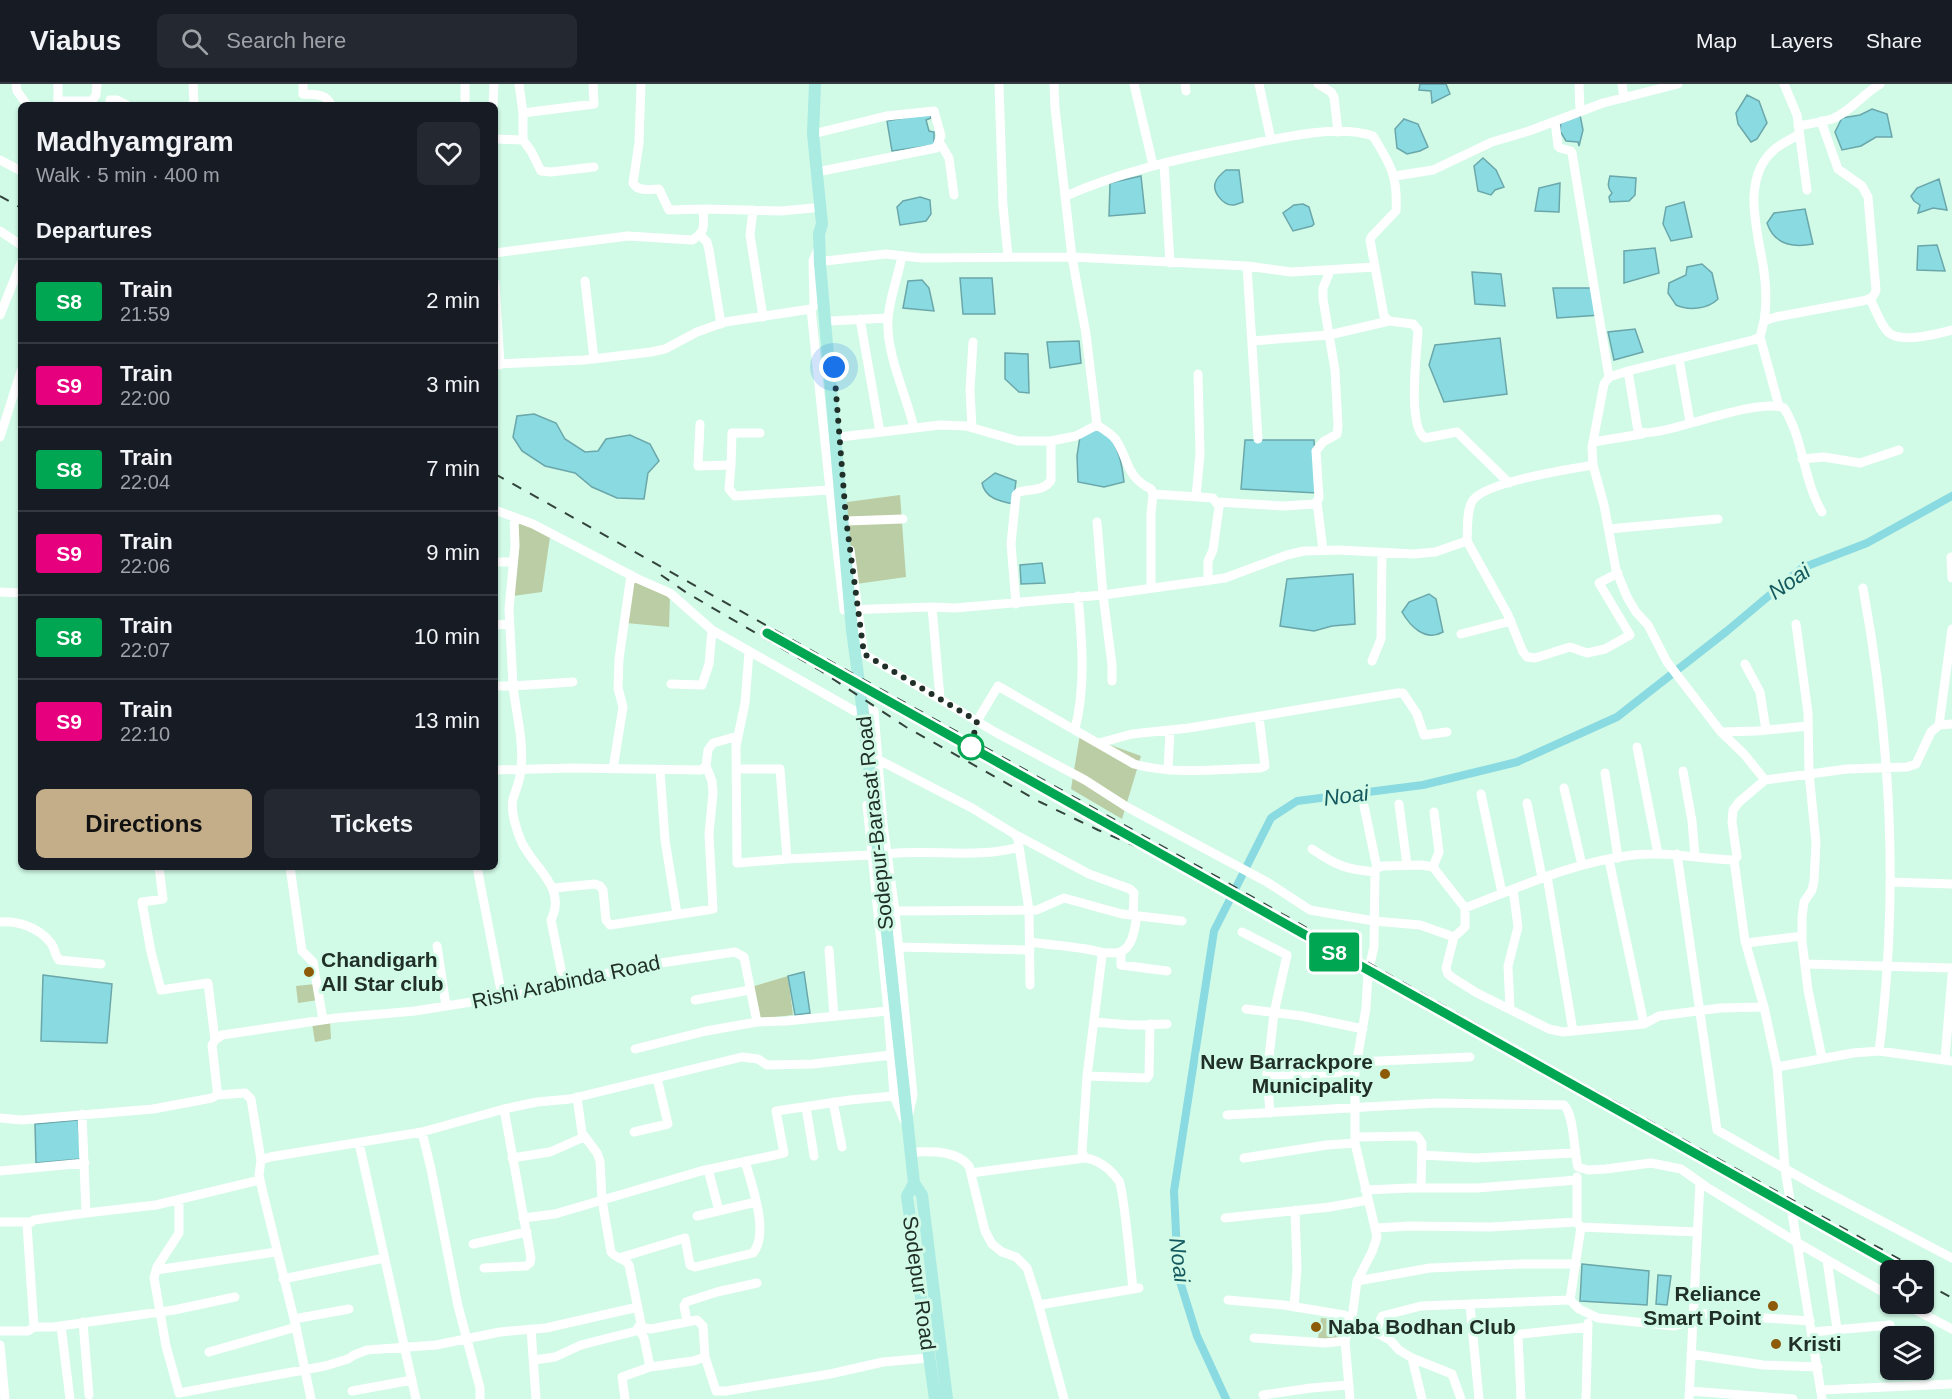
<!DOCTYPE html>
<html lang="en">
<head>
<meta charset="utf-8">
<style>
  body { margin:0; font-family:Arial,sans-serif; background:#242831; color:#f1f3f6; height:100vh; display:flex; flex-direction:column; font-size:22px; white-space:nowrap }
  * { box-sizing:border-box; margin:0 }
  p { font-size:20px; color:#9ea1a6 }
  .icon { flex:none; width:33px; height:33px; fill:none; stroke:currentColor; stroke-width:2; stroke-linecap:round; stroke-linejoin:round }
  .map { position:relative; flex:1; overflow:hidden }
  .details { position:absolute; left:18px; top:18px; width:480px; height:768px; display:flex; flex-direction:column; background:#171b24; border-radius:9px; box-shadow:0 2px 4px #0004 }
  .details>* { flex:none }
  .badge { padding:0 12px; border-radius:4px; font-size:21px; line-height:39px }
  .controls { position:absolute; left:1880px; top:1176px; display:grid; gap:12px }
  .controls a { display:grid; place-items:center; width:54px; height:54px; border-radius:9px; background:#171b24; box-shadow:0 2px 4px #0004; font-size:30px }
  .you { position:absolute; width:30px; height:30px; margin:-15px; border:4px solid #fff; border-radius:50%; background:#1a73e8; box-shadow:0 0 0 9px #1a73e833 }
  .map>.badge { position:absolute; translate:-50% -50%; box-shadow:0 0 0 3px #fff }
  h2 { padding:0 18px; font-size:22px; line-height:54px }
  .round { display:grid; place-items:center; flex:none; width:63px; height:63px; border-radius:9px; background:#242831 }
  .headline { display:flex; align-items:center; justify-content:space-between; height:102px; padding:0 18px }
  h1 { font-size:28px; font-weight:600; line-height:45px }
  .action { display:flex; gap:12px; margin-top:auto; padding:12px 18px }
  .action a { flex:1; height:69px; border-radius:9px; background:#c4ae8a; color:#111; font-size:24px; font-weight:600; line-height:69px; text-align:center }
  .action a+a { background:#242831; color:#f1f3f6 }
  ul { padding:0; list-style:none }
  li { display:flex; align-items:center; gap:18px; height:84px; padding:0 18px; border-top:2px solid #363941 }
  li div { flex:1 }
  li b { display:block; font-size:22px }
  li em { font-style:normal }
  li .badge { min-width:66px; font-weight:700; text-align:center }
  header { display:flex; align-items:center; gap:36px; box-sizing:border-box; height:84px; padding:0 30px; background:#171b24; border-bottom:2px solid #363941 }
  header strong { font-size:28px }
  nav { display:flex; gap:33px; margin-inline-start:auto; font-size:21px }
  .search { width:420px; height:54px; background:#242831; display:flex; align-items:center; gap:15px; box-sizing:border-box; padding:0 21px; border-radius:9px; color:#9ea1a6; font-size:22px }
  .map>svg:first-child { display:block }
</style>
</head>
<body>
<header>
<strong>Viabus</strong>
<div class="search"><svg class="icon" aria-label="search" viewBox="0 0 24 24"><circle cx="10" cy="10" r="6"/><path d="M15 15l6 6"/></svg>Search here</div>
<nav><a>Map</a><a>Layers</a><a>Share</a></nav>
</header>
<div class="map">
<svg width="1952" height="1315" viewBox="0 0 1952 1315">
  <rect width="100%" height="100%" fill="#d1fae7"/>
  <path fill="#bbcda4" d="M900,411L906,493L842,502L832,420Z
    M518,436L550,453L542,508L513,512Z
    M633,496L670,512L669,543L626,539Z
    M1080,650L1141,672L1122,735L1071,705Z
    M788,892L793,931L758,935L751,903Z
    M315,900L318,916L298,919L296,902Z
    M330,937L331,955L315,958L312,939Z
    M1321,1234L1344,1236L1342,1254L1318,1255Z"/>
  <path fill="#8adae1" stroke="#6aa7aa" stroke-width="1.5" d="M1420,0H1446L1450,10L1432,19L1431,7L1419,6Z
    M1747,11L1759,17L1767,39L1757,55L1751,58L1738,40L1736,29Z
    M1872,25L1887,30L1892,53H1876L1861,62L1842,66L1835,48L1842,34L1860,31Z
    M930,29L931,34L926,36L929,47L934,48V61L892,67L887,37Z
    M1580,31L1583,46L1579,62L1578,58L1566,57L1560,47L1561,38Z
    M1404,35L1418,40L1428,63L1420,67L1407,70L1397,64L1395,45Z
    M1483,74L1496,86L1504,103L1495,106L1491,111L1478,107L1474,82Z
    M1226,86H1239L1243,118C1243,118 1235,121 1234,121C1223,122 1211,107 1216,97C1218,93 1222,89 1226,86Z
    M1141,92L1145,129L1109,132L1110,99Z
    M1610,92L1636,94L1635,111L1629,117L1610,118L1609,113L1612,109C1607,103 1608,100 1610,92Z
    M1939,95L1947,126L1933,124L1918,129L1920,121L1914,117L1911,112L1917,104Z
    M1560,99L1559,128L1535,127L1539,104Z
    M920,113L930,116L931,130L926,137L900,141L897,123L903,117Z
    M1684,118L1692,153L1671,157L1663,140L1666,123Z
    M1303,120L1309,123L1314,140L1312,142L1293,147L1283,129L1294,121Z
    M1805,125L1813,160C1792,164 1774,160 1767,139L1774,129Z
    M1937,161L1945,187L1917,186L1918,162Z
    M1655,164L1659,189L1624,199V167Z
    M1702,180L1712,189L1718,215C1708,225 1689,227 1676,221L1668,209L1669,199L1686,191L1687,183Z
    M1472,188L1501,190L1505,222L1475,220Z
    M960,194H992L995,230H963Z
    M922,196L929,204L934,227L903,224L908,197Z
    M1553,204H1597L1601,231L1557,234Z
    M1635,245L1643,268L1614,276L1608,248Z
    M1500,254L1507,310L1444,318L1429,281L1435,261Z
    M1079,257L1081,279L1050,284L1047,258Z
    M1005,269L1028,270L1029,309L1019,308L1005,295Z
    M534,330L556,339L565,355L585,368L598,367L606,355L630,351L650,360L659,377L648,389L644,415L617,414L592,403L575,389L545,382L522,367L513,353L517,332Z
    M1092,345L1106,347C1118,363 1122,378 1124,398L1104,403L1078,398L1077,372L1080,353Z
    M1245,356H1314L1317,409L1241,405Z
    M995,389L1016,397L1013,420C999,417 985,414 982,399Z
    M1042,479L1045,499L1021,500L1020,481Z
    M1353,490L1355,540L1332,542L1314,547L1280,542L1287,495Z
    M1429,510L1436,515L1443,548C1425,558 1410,542 1402,528L1409,518Z
    M804,888L810,929L795,931L788,892Z
    M43,891L112,900L107,959L41,957Z
    M78,1036L81,1075L36,1079L35,1040Z
    M1582,1180L1649,1187L1647,1221L1580,1217Z
    M1658,1191L1671,1192L1667,1221L1656,1220Z"/>
  <g fill="none" stroke-linecap="round" stroke-linejoin="round">
    <path stroke="#8adae1" stroke-width="8" d="M1226,1315L1197,1252L1178,1191L1174,1107L1214,847L1271,734L1297,717L1423,701L1517,678L1617,633L1727,547L1802,484L1867,459L1952,412"/>
    <path stroke="#fff" stroke-width="9" d="M16,0L17,7L27,21
      M193,0L194,21
      M303,0V10C314,11 326,9 331,21
      M519,0L523,29V56
      M641,0L639,59L633,99C638,108 650,105 659,105L669,126L703,125
      M999,0L1003,122L1008,172
      M1054,0L1055,24L1072,173L1086,250L1097,341C1103,345 1112,350 1116,356C1129,376 1126,393 1151,405L1153,410
      M1134,0L1153,81
      M1185,0L1186,7
      M1259,0L1271,56
      M1318,0L1331,8L1334,13L1338,48
      M1579,0L1580,27
      M1622,0L1624,14
      M1784,0L1797,31L1807,106
      M110,16H117L127,21
      M58,17H92L96,11L97,0
      M58,21V0
      M465,21V0
      M493,21L494,0
      M523,29L594,20L593,0
      M1555,37L1558,62L1560,64L1571,67L1572,69L1609,293
      M1798,42C1809,40 1821,38 1832,35C1850,28 1863,10 1880,0
      M813,50L886,32L934,27L941,52L936,64L817,88
      M495,55L523,56L531,67L541,87L551,88L594,83
      M940,59L949,74L954,111
      M0,76L21,87
      M1164,79L1170,179
      M1395,92L1433,86L1492,58L1529,47L1603,19L1678,0
      M753,126L750,151L763,233
      M0,147L21,161
      M700,151L707,158L709,166L721,240
      M495,169L628,152L692,156C706,148 704,141 703,125L781,127L813,124
      M902,172C898,193 889,215 888,236C886,270 906,310 914,344
      M825,177L886,170L922,174L1072,173L1247,182L1291,188L1375,183L1370,156L1372,152L1396,127C1398,93 1391,81 1373,52C1336,40 1280,54 1242,62C1182,74 1122,87 1066,112
      M1247,182L1258,355
      M1375,183L1384,232L1389,237L1413,240L1418,246C1417,267 1407,343 1425,354L1457,348L1509,399
      M585,197L594,275
      M495,198L500,281
      M1870,215C1876,226 1880,240 1888,248C1900,260 1937,250 1952,246
      M811,225L830,406L844,526L932,523L955,524L1103,511L1225,494L1287,471L1304,467L1339,466L1414,470L1435,468L1467,457C1468,445 1466,426 1473,416C1486,398 1569,385 1593,381
      M0,231L21,179
      M860,235L880,348
      M830,237L888,234
      M1764,237C1767,219 1766,199 1763,181C1757,145 1741,93 1775,65C1782,59 1792,55 1799,50
      M1760,253L1779,322
      M1252,257L1329,251L1389,237
      M1679,275L1690,338
      M495,280L584,276L651,268L665,265L697,248L725,238L811,225L814,222L813,177L818,165
      M1628,287L1638,347C1654,358 1753,312 1784,324C1804,356 1803,396 1822,428
      M700,340L698,382L731,381L729,405L735,412L830,406
      M972,344L970,306L973,258
      M0,353L21,287
      M840,353L940,341L966,342L1018,357H1051
      M1593,358L1642,350
      M1802,375L1824,373L1860,379L1899,366
      M731,381L732,349H760
      M1196,413L1200,370L1198,290
      M1217,418L1283,422L1315,420L1319,414L1316,367L1323,358L1337,350L1338,342L1335,286L1323,215V204L1330,187
      M1317,418L1323,466
      M495,426L533,440L638,495L670,509L712,546L858,629
      M846,437L903,435
      M1097,438L1103,511L1112,581V597
      M1609,445L1718,435
      M1467,457L1508,531L1523,568L1527,573L1535,574L1570,563L1587,569L1605,565L1630,551L1599,499L1618,489
      M850,466L864,570L995,648L1085,696L1127,723L1267,798L1310,826L1374,837L1420,841L1454,853L1465,843V824
      M1951,473L1952,494
      M495,478H513
      M1151,504V430L1153,410L1213,414L1219,423L1213,466L1208,477V497
      M1863,504C1891,656 1899,813 1879,967
      M0,508L21,509
      M1016,520L1011,460L1016,411L1019,408C1030,405 1045,407 1051,396V357L1076,352L1097,341
      M932,523L940,614
      M1796,540L1808,629L1809,689L1816,759L1814,797L1812,806L1804,818L1802,833V857L1808,906L1822,974
      M495,541L509,540
      M1461,550L1511,537
      M749,568L745,619L736,662L737,779L787,775
      M1372,577L1381,555L1382,469
      M1745,580L1760,608L1766,646
      M671,600L702,601L709,580L712,546
      M495,602H513L509,525L515,462L514,434
      M858,629L867,625L874,627L883,740L895,827L913,1011L909,1029
      M977,637L998,602L1134,680C1172,691 1220,685 1260,684L1265,682L1259,633
      M1939,641L1952,640
      M1075,645C1086,602 1082,556 1078,512
      M1721,648L1757,647L1808,642
      M1099,659L1132,650L1189,644L1398,609H1403L1417,630L1424,651L1447,648
      M1637,663L1658,770
      M877,675L972,724L1016,751L1018,756L1029,826L1030,901
      M613,685L623,623L618,604L619,575L631,491
      M736,685H780L787,775L872,771
      M495,686L572,684L701,686L706,682L708,666L713,659L738,652
      M660,686L665,756L677,830
      M1168,686L1170,647
      M1683,687L1692,737L1695,772
      M1605,689L1618,774
      M1765,696L1744,670L1721,648L1667,578L1648,541L1636,528L1627,513L1616,486L1604,421L1593,381L1592,363L1604,300L1609,293L1628,287L1753,256L1760,253L1764,237L1776,233L1862,217C1870,215 1874,214 1876,206L1868,113L1862,102L1838,85L1821,37
      M1564,704L1582,781
      M1481,710L1502,809
      M1527,719L1542,793
      M1399,720L1407,781
      M867,721L888,927L894,1012L904,1036
      M1364,722L1377,784
      M1016,751L1089,790L1130,805L1134,809L1133,832
      M1312,765C1337,782 1345,785 1375,788L1377,784L1383,782L1421,781L1433,783L1465,824C1520,803 1573,778 1633,771C1667,767 1700,775 1734,776L1737,773L1732,738L1733,726L1739,718L1765,696L1847,685L1907,683L1916,680L1931,648L1939,641L1952,545
      M887,770C931,765 976,775 1019,763
      M1677,770L1717,1046L1819,1104L1952,1174
      M1609,776L1644,940
      M1734,776L1745,857L1764,923L1777,983L1785,1085L1822,1315
      M159,783L163,815L142,818L151,868L161,906L208,899L215,956
      M290,783L302,867L313,878L323,936
      M477,783L502,912
      M1433,783L1439,768L1434,728
      M1547,792L1573,947
      M1891,798L1952,800
      M554,804L595,800L600,802L603,806L606,836L610,841L713,825L709,750L713,709L712,697L706,682
      M895,827L1037,826L1064,814L1122,830L1182,837
      M0,838C17,836 39,844 50,858C55,863 54,870 59,876L101,880
      M1242,848L1287,871L1274,929L1267,991L1355,988
      M1454,853L1446,884L1448,890L1453,894L1477,909L1549,945L1563,948L1644,940L1659,932L1720,924L1764,923
      M1030,858C1055,862 1080,862 1104,869
      M1746,859L1802,852
      M437,862L446,922
      M898,863L1030,866
      M829,866L834,932
      M1121,868V881L1167,887
      M1806,880L1952,884
      M564,900L551,836C567,804 535,785 522,759C517,748 510,727 513,715C516,705 521,695 521,684C524,657 516,629 513,602L573,598
      M695,916L750,906
      M1246,925L1302,932L1363,945
      M1510,925L1508,882L1518,843L1513,805
      M1094,938L1131,941L1167,940
      M635,965L706,947L757,938
      M1945,975L1952,891
      M1357,978L1470,973
      M1777,983L1853,969L1879,967L1952,977
      M1267,991L1270,1029
      M1087,992L1147,994L1149,991L1150,940
      M217,1011L245,1009L251,1015L261,1076
      M833,1018L842,1063
      M806,1023L814,1072
      M1227,1031L1436,1019L1564,1021C1574,1030 1574,1068 1578,1083L1588,1086L1606,1085L1651,1079L1681,1085L1705,1102L1798,1159L1890,1212
      M0,1034L22,1036L153,1025L212,1014L217,1011V1005L212,961L215,956L222,951L336,934L415,927L540,907L627,884L735,868L744,873L757,938L786,937L888,927
      M422,1048L431,1085L458,1222L480,1304V1315
      M634,1048L668,1040L657,994
      M1356,1053L1417,1052L1422,1059L1421,1103
      M359,1059L416,1315
      M910,1068C929,1068 955,1065 969,1082L985,1147L992,1160L1002,1168L1016,1173L1027,1184L1037,1215L1064,1315
      M1422,1071L1475,1074L1574,1069
      M512,1074L550,1068L584,1053
      M1244,1074L1327,1061L1355,1059
      M708,1085L719,1127
      M0,1087L85,1079
      M971,1089L1085,1074
      M1577,1093V1138L1579,1141
      M1365,1106L1411,1104H1477L1577,1096
      M179,1116V1149L157,1183L154,1194L166,1262L179,1309L325,1282L348,1275L354,1271L367,1266L436,1261L500,1248L546,1244L638,1223
      M86,1129L156,1121L260,1096
      M697,1132L756,1118
      M523,1134L555,1130L701,1087L784,1069L776,1027L850,1016L894,1012
      M1225,1134L1330,1123L1368,1116
      M0,1138H29
      M1377,1144L1409,1142L1489,1143L1577,1138
      M473,1160L527,1148
      M619,1174L685,1154L690,1181L695,1183L753,1169C770,1149 751,1099 745,1077
      M1827,1176L1837,1245
      M484,1184L526,1182L530,1179L531,1174L504,1025
      M156,1186L276,1168
      M283,1195L384,1174
      M1357,1197L1430,1184L1521,1180H1576
      M1133,1205C1131,1188 1124,1106 1119,1097C1111,1086 1099,1076 1085,1074L1082,1068L1087,992L1102,872L1104,869C1109,868 1116,870 1120,868C1133,864 1135,843 1137,832
      M1228,1216L1284,1221L1344,1231L1390,1256L1399,1266L1412,1274L1452,1290L1461,1315
      M1570,1216L1579,1225L1598,1234L1674,1242L1692,1237
      M1904,1220L1952,1245
      M1039,1221L1139,1204
      M1470,1221L1479,1315
      M1294,1223L1297,1185L1295,1126
      M1693,1229L1810,1237
      M294,1235L349,1225
      M687,1237L684,1222L686,1218L717,1208L757,1199
      M83,1238L89,1311
      M61,1242L70,1315
      M34,1243H53L174,1226L235,1213
      M640,1243L651,1245L697,1236L703,1242L705,1273L693,1277L650,1283
      M531,1245L536,1315
      M0,1247H28L34,1243L27,1141L34,1136L86,1129L82,1030
      M1812,1248L1890,1241
      M1375,1249L1382,1232L1421,1222L1570,1216L1581,1143L1697,1148
      M1254,1254L1325,1259L1345,1257L1352,1234L1357,1197L1372,1168L1377,1153L1355,1059V988L1366,924L1368,888L1374,863L1375,788
      M1345,1257L1350,1315
      M0,1261L5,1315
      M209,1268L296,1243
      M1691,1270L1763,1281L1818,1283
      M705,1273L716,1307H726L830,1290L883,1278L929,1274
      M1412,1274L1422,1315
      M534,1276L555,1273L581,1261L636,1247L641,1239L629,1181C625,1174 616,1175 611,1168L602,1116L600,1077L597,1069L582,1049L577,1013
      M1821,1306L1952,1300
      M352,1307L412,1296
      M1690,1307L1793,1315
      M1263,1311L1311,1304L1349,1301
      M311,1315L296,1243L263,1109L259,1091L261,1076L270,1073L422,1048L504,1025L537,1018L570,1015L742,973L758,975L767,981L813,980L891,971
      M625,1315L622,1293L650,1283L644,1254L639,1245
      M1521,1315L1518,1252L1521,1250L1588,1243
      M1586,1315L1588,1239
      M1689,1315L1700,1098"/>
    <path stroke="#aaebe2" stroke-width="12" d="M815,0L813,50L822,140L819,150L820,180L852,546L864,636L914,1099L907,1112L935,1315
      M914,1099L922,1111L947,1315"/>
    <path stroke="#32433b" stroke-width="2" stroke-dasharray="10 10" stroke-linecap="butt" d="M0,112L21,124
      M495,390L1212,790L1534,973L1919,1186
      M661,491L687,509L821,587L906,643L1040,718L1098,746L1184,783
      M1923,1198L1952,1214"/>
  </g>
  <g fill="none" stroke-linecap="round" stroke-linejoin="round">
    <defs>
      <path id="line" d="M767,549L1903,1186"/>
    </defs>
    <use href="#line" stroke="#fff" stroke-width="14"/>
    <use href="#line" stroke="#00a651" stroke-width="9"/>
    <path stroke="#202f28" stroke-width="6" stroke-dasharray="0 10.8" d="M834,283L846,435L864,570L977,637L971,663"/>
  </g>
  <circle fill="#fff" stroke="#00a651" stroke-width="3" cx="971" cy="663" r="12"/>
  <g fill="#8d5a07" stroke="#d1fae7" stroke-width="2">
    <circle cx="309" cy="888" r="6"/>
    <circle cx="1385" cy="990" r="6"/>
    <circle cx="1773" cy="1222" r="6"/>
    <circle cx="1316" cy="1243" r="6"/>
    <circle cx="1776" cy="1260" r="6"/>
  </g>
  <g text-anchor="middle" stroke-width="6" stroke-linejoin="round" paint-order="stroke">
    <g font-size="21" fill="#202f28" stroke="#d1fae7">
      <text transform="translate(875 739) rotate(-96)" y="7">Sodepur-Barasat Road</text>
      <text transform="translate(566 898) rotate(-12)" y="7">Rishi Arabinda Road</text>
      <text transform="translate(919 1199) rotate(82)" y="7">Sodepur Road</text>
    </g>
    <g font-size="21" font-weight="bold" fill="#202f28" stroke="#d1fae7" text-anchor="start">
      <text x="321" y="883">Chandigarh<tspan x="321" dy="24">All Star club</tspan></text>
      <text x="1373" y="985" text-anchor="end">New Barrackpore<tspan x="1373" dy="24">Municipality</tspan></text>
      <text x="1761" y="1217" text-anchor="end">Reliance<tspan x="1761" dy="24">Smart Point</tspan></text>
      <text x="1328" y="1250">Naba Bodhan Club</text>
      <text x="1788" y="1267">Kristi</text>
    </g>
    <g font-size="22" font-style="italic" fill="#13595e" stroke="#d1fae7">
      <text transform="translate(1789 497) rotate(-35)" y="8">Noai</text>
      <text transform="translate(1346 711) rotate(-7)" y="8">Noai</text>
      <text transform="translate(1180 1176) rotate(83)" y="8">Noai</text>
    </g>
  </g>
</svg>
<div class="controls">
<a><svg class="icon" aria-label="locate" viewBox="0 0 24 24"><circle cx="12" cy="12" r="6"/><path d="M12 2v4M12 18v4M2 12h4M18 12h4"/></svg></a>
<a><svg class="icon" aria-label="layers" viewBox="0 0 24 24"><path d="M12 4l9 5-9 5-9-5zM3 14l9 5 9-5"/></svg></a>
</div>
<div class="you" style="left:834px;top:283px"></div>
<b class="badge" style="left:1334px;top:868px;background:#00a651;color:#fff">S8</b>
<section class="details">
<div class="headline"><div><h1>Madhyamgram</h1><p>Walk · 5 min · 400 m</p></div><a class="round"><svg class="icon" aria-label="heart" viewBox="0 0 24 24"><path d="M12 20l-8-8c-3-5 5-10 8-4 3-6 11-1 8 4z"/></svg></a></div>
<h2>Departures</h2>
<ul>
<li><span class="badge" style="background:#00a651;color:#fff">S8</span><div><b>Train</b><p>21:59</p></div><em>2 min</em></li>
<li><span class="badge" style="background:#e6007e;color:#fff">S9</span><div><b>Train</b><p>22:00</p></div><em>3 min</em></li>
<li><span class="badge" style="background:#00a651;color:#fff">S8</span><div><b>Train</b><p>22:04</p></div><em>7 min</em></li>
<li><span class="badge" style="background:#e6007e;color:#fff">S9</span><div><b>Train</b><p>22:06</p></div><em>9 min</em></li>
<li><span class="badge" style="background:#00a651;color:#fff">S8</span><div><b>Train</b><p>22:07</p></div><em>10 min</em></li>
<li><span class="badge" style="background:#e6007e;color:#fff">S9</span><div><b>Train</b><p>22:10</p></div><em>13 min</em></li>
</ul>
<div class="action"><a>Directions</a><a>Tickets</a></div>
</section>
</div>
</body>
</html>
